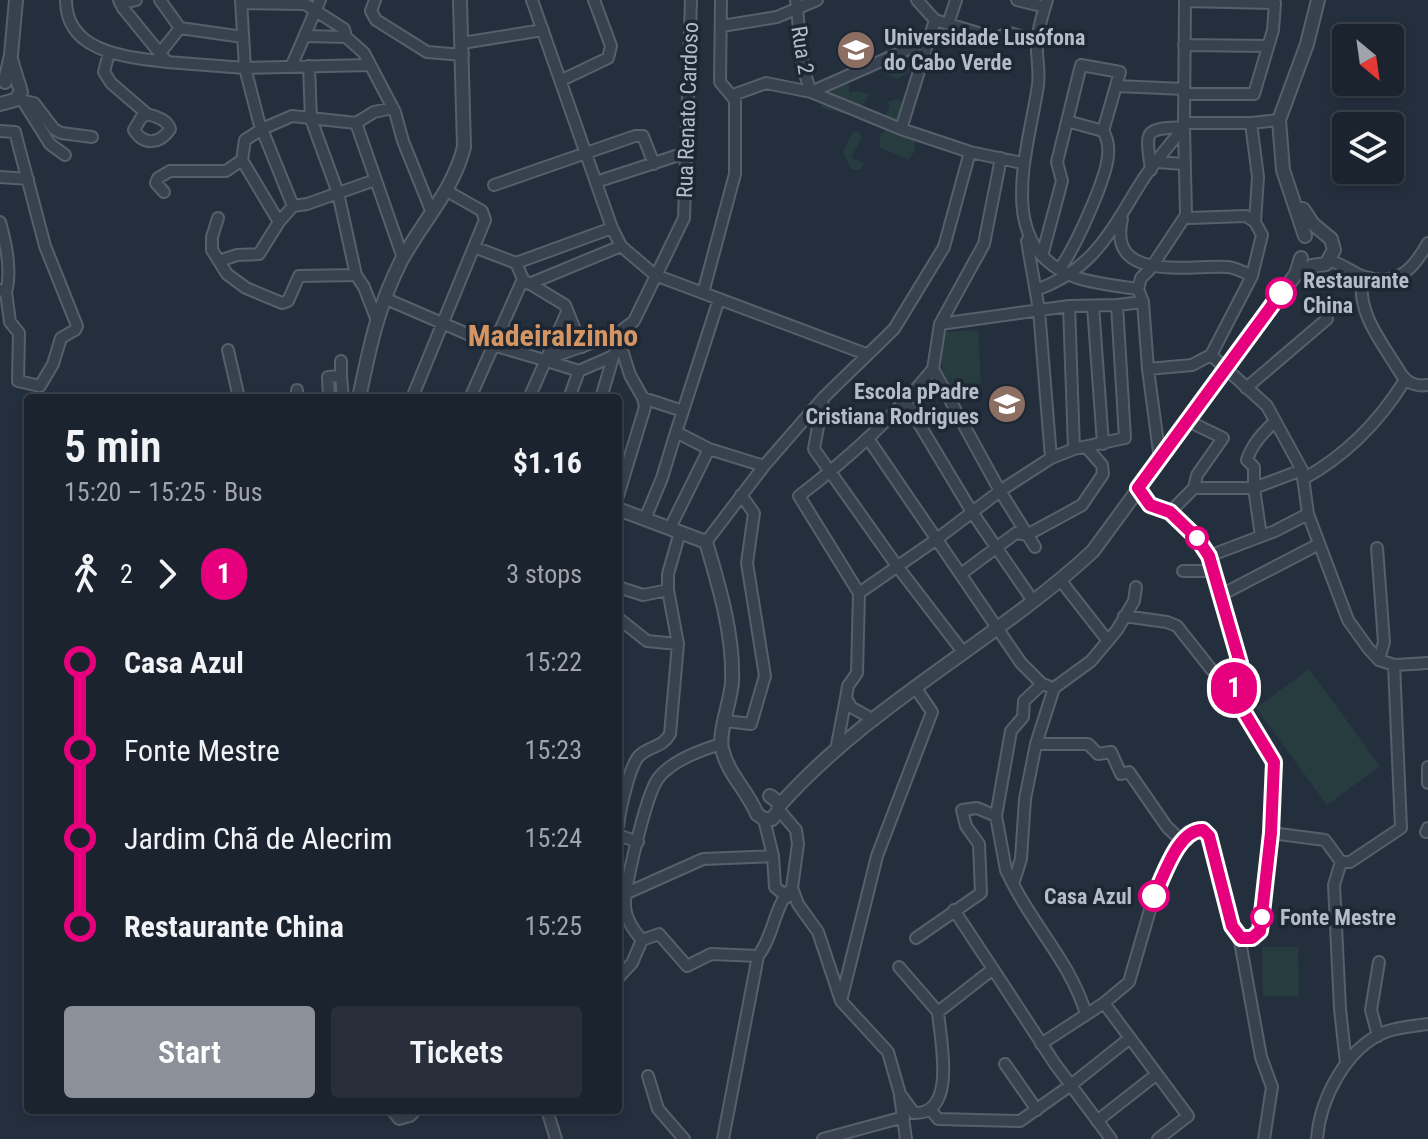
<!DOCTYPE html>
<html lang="en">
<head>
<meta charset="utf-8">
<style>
  body { margin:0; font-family:"Roboto Condensed",sans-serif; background:#282f3a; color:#f1f3f6; height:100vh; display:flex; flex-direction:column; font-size:30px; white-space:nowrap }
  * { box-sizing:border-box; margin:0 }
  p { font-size:26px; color:#a0a4aa }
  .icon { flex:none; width:44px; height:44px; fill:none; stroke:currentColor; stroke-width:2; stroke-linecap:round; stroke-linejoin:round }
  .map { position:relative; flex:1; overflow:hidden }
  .details { position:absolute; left:24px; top:394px; width:598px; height:720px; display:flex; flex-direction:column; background:#1b232e; border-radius:8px; box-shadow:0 4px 12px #0003,0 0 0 2px #39404a }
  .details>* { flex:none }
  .badge { padding:0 16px; border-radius:26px; font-size:28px; line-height:52px }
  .needle { width:52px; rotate:151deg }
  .buttons { position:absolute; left:1332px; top:24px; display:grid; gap:16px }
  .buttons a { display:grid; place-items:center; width:72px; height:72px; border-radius:8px; background:#1b232e; box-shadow:0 4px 12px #0003,0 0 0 2px #39404a; font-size:40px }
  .map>.badge { position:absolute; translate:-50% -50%; box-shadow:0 0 0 4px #fff }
  .legs { display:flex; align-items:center; gap:12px; height:88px; padding:0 40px; font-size:26px }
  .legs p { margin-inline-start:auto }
  .headline { display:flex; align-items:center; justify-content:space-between; height:136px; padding:0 40px }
  h1 { font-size:44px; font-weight:600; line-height:60px }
  .cta { display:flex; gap:16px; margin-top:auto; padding:16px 40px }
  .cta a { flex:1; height:92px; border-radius:8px; background:#8c9099; color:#fff; font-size:32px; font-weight:600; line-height:92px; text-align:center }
  .cta a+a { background:#282f3a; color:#f1f3f6 }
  ul { padding:0 40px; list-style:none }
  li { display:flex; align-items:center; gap:28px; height:88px; font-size:30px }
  li i { display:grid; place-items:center; width:12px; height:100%; margin:0 10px; background:currentColor }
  li i::after { content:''; width:20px; height:20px; margin:-10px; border:6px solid; border-radius:50%; background:#1b232e }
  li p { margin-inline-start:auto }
  li:first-child i { background:linear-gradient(#0000 50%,currentColor 0) }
  li:last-child i { background:linear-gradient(currentColor 50%,#0000 0) }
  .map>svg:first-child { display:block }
</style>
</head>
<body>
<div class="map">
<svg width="1428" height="1139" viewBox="0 0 1428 1139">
  <rect width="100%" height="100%" fill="#242f3e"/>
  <path fill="#263c3f" d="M911,53L915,57L908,73L897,79L886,74Z
    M849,79V93L858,91L869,94L862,106L853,103L843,113L821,108L823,95C833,90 839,83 849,79Z
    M899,99L904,107L898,119L889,120L886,115L890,106L886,102Z
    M888,129L915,140V150L909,160L879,147L881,133Z
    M858,131L862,137L851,158L864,163L861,170L851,169L843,152L852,133Z
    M978,330L981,383L977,384L975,392L961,400C937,388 941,354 941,332Z
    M1309,669L1380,766L1327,805L1256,708Z
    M1262,947H1298L1299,996H1263Z"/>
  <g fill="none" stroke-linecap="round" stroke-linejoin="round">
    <defs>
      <path id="minor" d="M66,0C66,53 127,57 167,62
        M119,0L123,8L167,62L245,68L369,65
        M160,0L180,28L243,37
        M241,0L245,68L259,122L293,206
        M375,0L371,11L376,20L427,52L463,55
        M532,0L612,228L621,246L655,275L866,354
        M796,0C801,36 797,55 811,92L931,39
        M917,0L935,20L995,38L1010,33L1037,41
        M1017,0L1045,7
        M1047,0C1043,13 1038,28 1037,42C1036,56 1040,70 1038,85C1029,149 991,249 1078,278C1097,284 1118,286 1138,289
        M120,3L136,0
        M241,3L305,4L344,29L346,37L364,53L395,112L403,141L432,213
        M948,24L956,0
        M722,26L777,17L817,0
        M305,36L346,37
        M462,43L543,30
        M1184,45L1268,46
        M109,53L104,72L111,83L147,114
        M160,53L180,28
        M309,66L311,119L338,193L356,275L364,287L376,318
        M291,67L320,0
        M562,80L608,58L611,46L594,0
        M1116,86L1184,89
        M1184,94H1254L1273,30L1275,3L1185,1L1184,123
        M733,95L766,83L811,92L901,129L970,152L1022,163
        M23,101L50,144L65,155
        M24,101L34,103L54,129L61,133L92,137
        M147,114C156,117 167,119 170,129C160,144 144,146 134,130L141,118Z
        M356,123L374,112L393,108
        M1251,123L1258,177L1255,222
        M901,129L935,20
        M0,131L15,132L45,246L77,326L75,330L61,338L53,364L40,386L18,381L19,333L10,322L6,292L0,290
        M1157,162L1184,164
        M1151,170C1146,130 1142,129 1184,127L1186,215L1151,268L1141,278L1138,289L1143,302L1148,369L1160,459
        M0,177L28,179
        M596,182L685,153
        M494,185L635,136H643L654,164
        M164,192L156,183L158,178L170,171H226L242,160
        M1186,215L1189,218L1246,216L1255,222L1262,235L1252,276
        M218,218L212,237V250L227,274L246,288L282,303L288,301L299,276L356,275
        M1122,219C1107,284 1192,264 1228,267C1236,268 1244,272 1252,276L1211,355L1192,365L1148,369
        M0,222C6,243 12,271 6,292
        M279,222L242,160L245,140L262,129L292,116L356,123L403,258
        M1027,241L1039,310L1051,458
        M1042,256L1062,181L1057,162L1081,65L1120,72L1103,131L1067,121
        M219,261L237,255L259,254L279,222L293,206L307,204L375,180
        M1330,261C1344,264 1353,274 1365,277C1398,287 1414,268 1428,243
        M516,263L612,228
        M1060,268C1074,250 1107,178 1108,155C1109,146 1108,139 1103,131
        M1363,277C1355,312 1384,345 1401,374C1407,383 1417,387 1428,385
        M527,282L565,305L582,347
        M529,284L621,246
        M1036,290C1095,269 1111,230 1142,181C1154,162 1170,145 1184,127V123H1251L1279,120
        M703,293L735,174V100L720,82L721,0
        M384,298L493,345L544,360L617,334L634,321L684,218L691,0
        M1069,306L1074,449
        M1093,306L1103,444
        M940,324L1069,306L1117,305
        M617,334L630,375L643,398L645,407L618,496
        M228,350L239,398
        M1211,355L1267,406L1302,470L1308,514L1348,620L1368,648L1379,660L1394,665L1428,663
        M544,360L579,371
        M933,369L940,324L984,244L1001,158
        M341,376L343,398
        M1246,388L1327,319
        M297,390V398
        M329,398L328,377L341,376V361
        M412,398L485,220L482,211L447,191
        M470,398L523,279L516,263L474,247
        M529,398L567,312
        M569,398L579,371L613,356
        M601,398L614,354
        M643,398L683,411L676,432L709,449
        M823,399L814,449L897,566L963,652
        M906,402L972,512L1033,601
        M683,411L719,299
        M1188,421L1223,438L1197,475L1194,488
        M1275,421C1263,433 1252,444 1247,460L1254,467V488L1302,470
        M869,440L1021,663L1042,684
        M1303,479C1347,455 1379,422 1405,380
        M1138,488L1150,505L1170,512L1197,538L1209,556L1240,663L1234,691L1242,709L1274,762L1271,833L1260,931L1252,938L1239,936
        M1170,512L1194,488H1254L1261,536
        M645,519L662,478L676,432
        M670,528L709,449L764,466
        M706,542L764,466L823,398L894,329L944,247L970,152
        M1377,548L1384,642L1379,660
        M1209,556L1275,531L1308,514
        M1183,571H1214
        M961,574L1016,533L1027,535L1082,505L1103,474L1102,465L1087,448
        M1061,581L1108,641
        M618,587L643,595L668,590
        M859,593L937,539L1000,491L1051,458L1074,449L1125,438L1117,305L1143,302
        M1221,595L1319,544
        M1124,616L1167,622L1177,626L1211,669L1234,691
        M618,618L647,641L678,644
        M874,720L851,707L846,698L848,686L857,673L859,593L799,496C849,458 893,418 933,369L1000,491L1035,547
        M726,721L751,724L765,676L747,563L754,513L741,495
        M1036,744H1088L1098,754L1111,752L1121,774L1129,772L1167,827L1181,840
        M836,750L846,698
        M1428,767V783
        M779,810L796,830L798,844L792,888L798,904L818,932L841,1001L888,1052L900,1094L914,1113C958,1115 940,1038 938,1012L993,969L1055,1064L1111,1139
        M764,819L773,856L775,887L787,897
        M618,826C620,810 629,767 639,756C649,746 662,748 670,734L678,644L668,590V574L680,532
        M1426,832L1428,828
        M1271,833L1325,840L1341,862H1350L1401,828L1394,665
        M618,835L638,842
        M1341,862L1334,885L1340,1009L1346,1063
        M1013,884L1006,870L996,816L1011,731L1023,717L1024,701L1042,684L1048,686
        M618,897L703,859L773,856
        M954,910L993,969
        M916,938L981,893L979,844L966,826L962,810L977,808L996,816
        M642,940L659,934L687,966L711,954L758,956
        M899,967L938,1012
        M618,978L632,963L642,940C634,931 626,920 625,907C624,887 646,797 657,780C669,762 701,750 721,744
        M841,1001L877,856L932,712L915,687
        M1104,1003L1188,1116L1158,1139
        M1086,1014C1071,964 1036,929 1013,884L1021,859L1025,799L1036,744L1054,688L1091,661L1117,630L1134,601L1136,587
        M1378,1036L1371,1010L1379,962
        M1041,1044L1104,1003L1129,982L1154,896L1181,840L1188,832L1203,830L1209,836L1232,926L1239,936L1261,1057L1272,1087L1264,1139
        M1005,1064L1037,1110
        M648,1076L658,1109L684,1139
        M900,1096L906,1139
        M930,1109L938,1119L1020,1121L1071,1085L1130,1038
        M392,1110L399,1119L410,1116L416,1110
        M547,1110L556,1139
        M1097,1121L1157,1074
        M723,1139L758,956C774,936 774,905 792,888
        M823,1139L904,1117
        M1317,1139C1320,1099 1346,1048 1385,1032C1398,1027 1414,1026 1428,1024"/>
      <path id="tertiary" d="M5,82L11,55L16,0
        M0,104L15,100L21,92L11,59
        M1305,236L1283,170L1279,120L1307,44L1318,0
        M1296,274L1312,266L1326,264L1334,250L1331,239L1313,224L1303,209
        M359,398C370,346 377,309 401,261C422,222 453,191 464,147L460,0
        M618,509L706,542C719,586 734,635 732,682C731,701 718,732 722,749C728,774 747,790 757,814L764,819H772L779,810L778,802L770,796
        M779,806C868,705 995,642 1093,551L1296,274L1301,258"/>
    </defs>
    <use href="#minor" stroke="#565f6c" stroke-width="14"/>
    <use href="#tertiary" stroke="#565f6c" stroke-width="16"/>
    <use href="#minor" stroke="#38414e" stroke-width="10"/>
    <use href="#tertiary" stroke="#38414e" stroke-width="12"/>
  </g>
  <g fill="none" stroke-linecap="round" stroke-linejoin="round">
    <defs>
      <path id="line-1" d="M1154,896C1164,876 1178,829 1203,830L1209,836L1232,926L1241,938H1252L1260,931L1271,833L1274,762L1242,709L1234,691L1240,663L1209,556L1197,538L1170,512L1150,505L1138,488L1281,293"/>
    </defs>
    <use href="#line-1" stroke="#fff" stroke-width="18"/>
    <use href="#line-1" stroke="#e6007e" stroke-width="12"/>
  </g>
  <defs>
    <symbol id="university-disc" viewBox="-11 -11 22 22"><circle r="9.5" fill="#8d6e63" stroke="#1d2633"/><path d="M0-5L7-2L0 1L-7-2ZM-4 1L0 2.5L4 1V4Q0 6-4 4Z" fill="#fff"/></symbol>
  </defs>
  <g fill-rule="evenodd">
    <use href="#university-disc" x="834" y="28" width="44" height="44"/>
    <use href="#university-disc" x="985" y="382" width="44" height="44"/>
  </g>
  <g fill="#fff" stroke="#e6007e" stroke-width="4">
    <circle cx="1281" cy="293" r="14"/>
    <circle cx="1197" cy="538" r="10"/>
    <circle cx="1154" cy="896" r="14"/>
    <circle cx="1262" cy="917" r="10"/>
  </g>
  <g text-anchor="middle" stroke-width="7" stroke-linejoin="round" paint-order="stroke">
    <g font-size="22" font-weight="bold" fill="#b4bcc9" stroke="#1d2633" text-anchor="start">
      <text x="884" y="45">Universidade Lusófona<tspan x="884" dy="25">do Cabo Verde</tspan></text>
      <text x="979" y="399" text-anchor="end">Escola pPadre<tspan x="979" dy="25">Cristiana Rodrigues</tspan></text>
    </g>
    <g font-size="22" fill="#b4bcc9" stroke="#1d2633">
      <text transform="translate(803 50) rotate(81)" y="8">Rua 2</text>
      <text transform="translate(687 110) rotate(-88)" y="8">Rua Renato Cardoso</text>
    </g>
    <g font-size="22" font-weight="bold" fill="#b4bcc9" stroke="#1d2633" text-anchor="start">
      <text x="1303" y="288">Restaurante<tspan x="1303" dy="25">China</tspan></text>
      <text x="1132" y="904" text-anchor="end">Casa Azul</text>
      <text x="1280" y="925">Fonte Mestre</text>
    </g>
    <g font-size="30" font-weight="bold" fill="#d59563" stroke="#1d2633">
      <text x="553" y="346">Madeiralzinho</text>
    </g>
  </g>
</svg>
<div class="buttons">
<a><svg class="needle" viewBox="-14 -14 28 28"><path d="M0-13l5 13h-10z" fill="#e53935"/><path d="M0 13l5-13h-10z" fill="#a0a4aa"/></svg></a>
<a><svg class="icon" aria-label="layers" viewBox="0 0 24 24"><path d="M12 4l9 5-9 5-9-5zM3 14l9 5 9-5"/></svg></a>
</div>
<b class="badge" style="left:1234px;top:688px;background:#e6007e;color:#fff">1</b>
<section class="details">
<div class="headline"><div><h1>5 min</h1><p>15:20 – 15:25 · Bus</p></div><b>$1.16</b></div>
<div class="legs"><svg class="icon" aria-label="walk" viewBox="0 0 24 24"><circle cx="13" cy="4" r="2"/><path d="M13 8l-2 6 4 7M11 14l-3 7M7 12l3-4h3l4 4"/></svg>2<svg class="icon" aria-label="forward" viewBox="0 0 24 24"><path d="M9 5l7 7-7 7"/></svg><b class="badge" style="background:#e6007e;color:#fff">1</b><p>3 stops</p></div>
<ul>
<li><i style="color:#e6007e"></i><b>Casa Azul</b><p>15:22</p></li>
<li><i style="color:#e6007e"></i><span>Fonte Mestre</span><p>15:23</p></li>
<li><i style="color:#e6007e"></i><span>Jardim Chã de Alecrim</span><p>15:24</p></li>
<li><i style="color:#e6007e"></i><b>Restaurante China</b><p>15:25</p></li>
</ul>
<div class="cta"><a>Start</a><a>Tickets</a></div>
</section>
</div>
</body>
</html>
